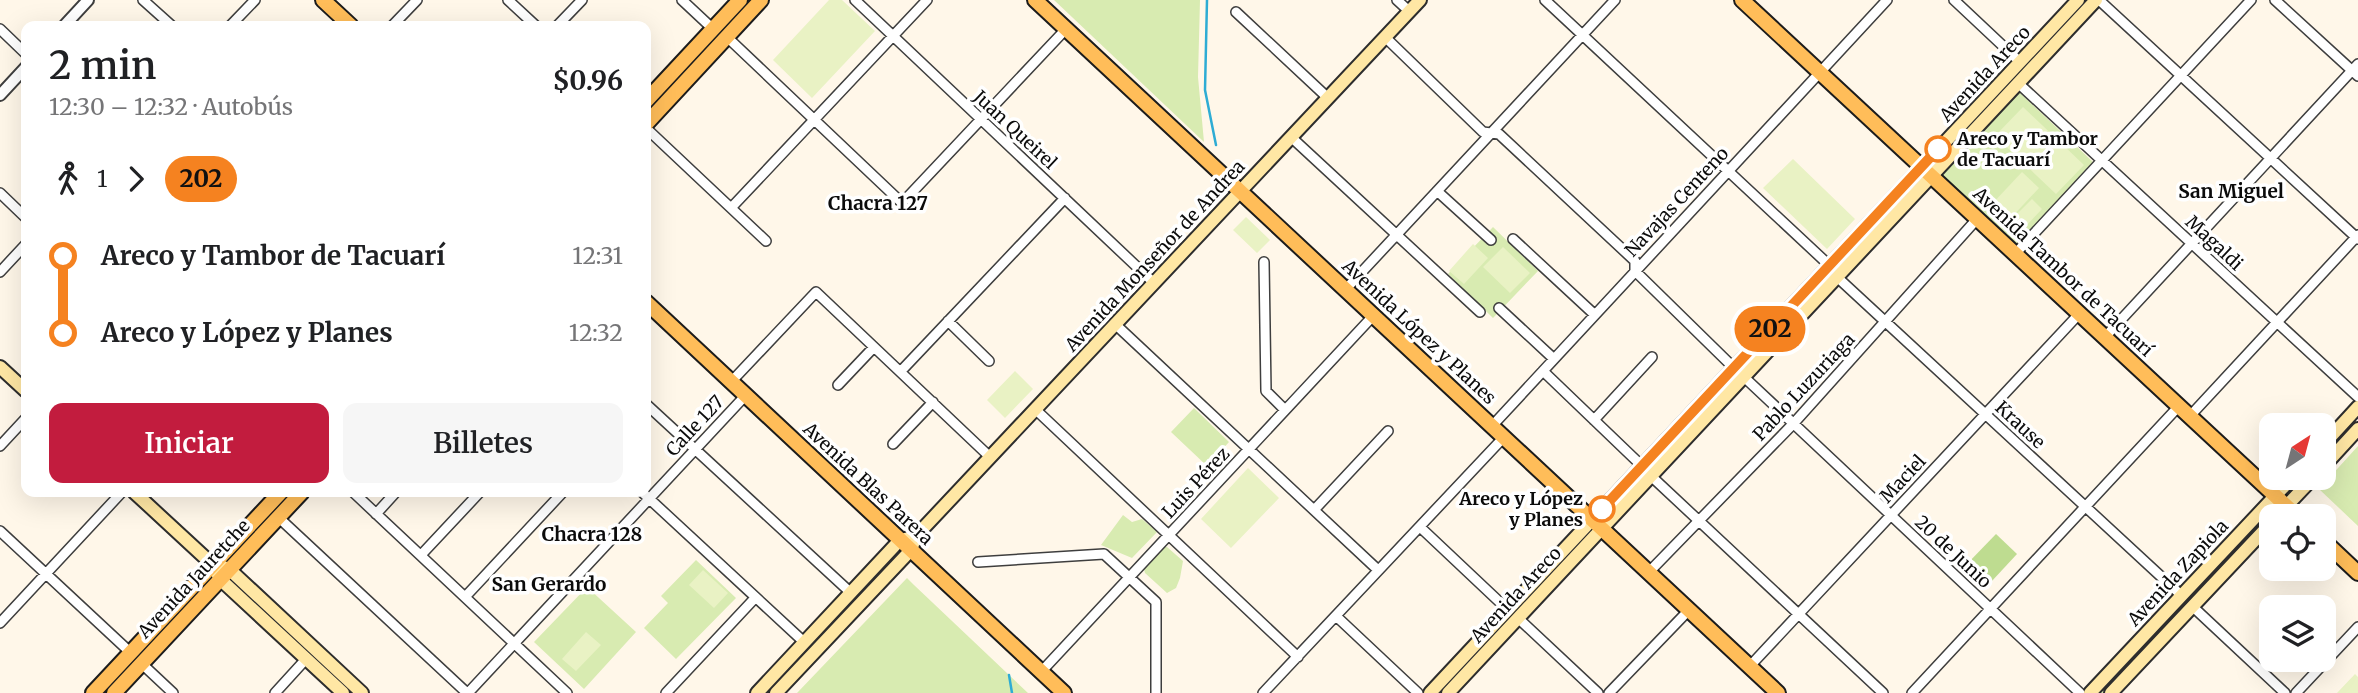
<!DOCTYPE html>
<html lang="es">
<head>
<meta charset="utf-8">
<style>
  body { margin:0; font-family:Merriweather,serif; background:#f6f6f6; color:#202124; height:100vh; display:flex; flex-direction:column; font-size:26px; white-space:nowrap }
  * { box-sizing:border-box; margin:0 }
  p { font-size:23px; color:#757577 }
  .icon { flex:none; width:38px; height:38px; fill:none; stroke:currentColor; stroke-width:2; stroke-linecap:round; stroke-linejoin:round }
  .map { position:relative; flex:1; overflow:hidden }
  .panel { position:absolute; left:21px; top:21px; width:630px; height:476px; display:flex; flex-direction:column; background:#fff; border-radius:14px; box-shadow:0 7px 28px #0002 }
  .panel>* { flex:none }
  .badge { padding:0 14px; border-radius:23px; font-size:24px; line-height:46px }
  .needle { width:46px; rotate:36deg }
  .fabs { position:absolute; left:2259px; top:413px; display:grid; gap:14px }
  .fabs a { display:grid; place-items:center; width:77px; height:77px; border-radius:14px; background:#fff; box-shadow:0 7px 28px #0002; font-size:35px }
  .map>.badge { position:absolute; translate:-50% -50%; box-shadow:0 0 0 4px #fff }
  .legs { display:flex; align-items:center; gap:10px; height:77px; padding:0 28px; font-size:23px }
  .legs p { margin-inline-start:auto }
  .head { display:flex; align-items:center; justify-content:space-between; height:119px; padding:0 28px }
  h1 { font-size:38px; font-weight:600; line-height:52px }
  .cta { display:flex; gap:14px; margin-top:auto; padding:14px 28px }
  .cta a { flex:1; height:80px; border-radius:14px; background:#c21c3e; color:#fff; font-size:28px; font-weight:600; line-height:80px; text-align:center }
  .cta a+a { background:#f6f6f6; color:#202124 }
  ul { padding:0 28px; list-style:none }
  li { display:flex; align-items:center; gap:24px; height:77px; font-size:26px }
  li i { display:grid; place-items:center; width:10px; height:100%; margin:0 9px; background:currentColor }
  li i::after { content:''; width:18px; height:18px; margin:-9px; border:5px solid; border-radius:50%; background:#fff }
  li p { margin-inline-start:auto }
  li:first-child i { background:linear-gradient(#0000 50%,currentColor 0) }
  li:last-child i { background:linear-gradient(currentColor 50%,#0000 0) }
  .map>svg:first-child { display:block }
</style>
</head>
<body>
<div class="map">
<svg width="2358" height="693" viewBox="0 0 2358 693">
  <rect width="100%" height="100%" fill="#fff7e9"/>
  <path fill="#d8ebb1" d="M1054,0H1200L1198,77L1204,142Z
    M2019,92L2093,162L2018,245L1941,175Z
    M1493,227L1538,271L1493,318L1448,274Z
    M1194,408L1229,442L1207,466L1171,432Z
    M2358,446V526L2319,489Z
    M2298,478H2306L2104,693H2096Z
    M1123,515L1132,522L1142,519L1157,532L1132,558L1101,545Z
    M1162,547H1167L1183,561L1180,578L1176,588L1167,593L1145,573L1144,569Z
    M893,556L896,559L771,693H765Z
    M696,560L736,598L676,659L644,628L668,603L661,596Z
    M907,578L914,585L1028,693H797Z
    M587,587L636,632L584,689L534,642Z"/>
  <path fill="#bedc90" d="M1996,534L2017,554L1991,582L1985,584L1965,566Z"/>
  <path fill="#e9f2c4" d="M829,0H842L875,31L812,98L773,60Z
    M2023,107L2084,165L2056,194L1995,136Z
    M1793,159L1855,219L1827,249L1763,188Z
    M2022,172L2039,188L2009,220L1992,204Z
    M2032,199L2042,209L2025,227L2014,217Z
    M1246,217L1270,240L1257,253L1233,230Z
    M1473,244L1488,258L1464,284L1449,271Z
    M1503,247L1530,273L1510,293L1483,267Z
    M1015,371L1033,389L1005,418L987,400Z
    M1248,468L1279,498L1231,548L1201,519Z
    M703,570L728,593L714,608L689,585Z
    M586,632L601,645L576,671L562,659Z
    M2355,674L2358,677V693H2337Z"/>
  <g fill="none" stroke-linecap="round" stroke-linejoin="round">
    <path stroke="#2eacd4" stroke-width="2.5" d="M1207,0L1205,90L1216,145
      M1009,675L1012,693"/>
    <defs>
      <path id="minor" d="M143,0L172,26
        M508,0L536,26
        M682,0L713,29
        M855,0L1154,283
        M1397,0L1409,11
        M1545,0L1830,266
        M1954,0L2020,62
        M2099,0L2358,239
        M2275,0L2358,76
        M1236,12L1328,98
        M230,26L255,0
        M392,26L417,0
        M557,26L582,0
        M0,29L26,54
        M727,37L902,203L1066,29
        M1385,37L1483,132L1499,134L1635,261V271
        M2018,83L2358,397
        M646,128L766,241
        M1291,137L1480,312
        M1437,191L1491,240
        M0,193L26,218
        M731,208L927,0
        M1513,239L1595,315
        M2015,254L2251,0
        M1264,262L1266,391L1285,410
        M1635,271L1734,368
        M0,272L26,244
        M1837,277L2181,595
        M1345,290L1615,0
        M1499,308L1554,359
        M948,321L989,361
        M1115,324L1378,570
        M2105,337L2358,64
        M901,371L1065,198
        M1543,371L1642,466
        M1744,377L2080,693
        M731,382L816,292L990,457
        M838,385L874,347
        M646,404L850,592
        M1035,409L1298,657
        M2190,416L2358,235
        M1594,420L1652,357
        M1492,426L1887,0
        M893,444L933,402
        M0,446L26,418
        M1651,476L1883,693
        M353,492L567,693
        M642,492L804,642
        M1314,510L1388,431
        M376,514L396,492
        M278,517L467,693
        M1420,527L1508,610
        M0,531L131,653
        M421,555L480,492
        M978,562L1104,554L1156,602V693
        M1649,572L1794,423L1977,219
        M465,597L563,492
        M2192,606L2285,693
        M1336,616L1418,693
        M1518,618L1598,693
        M0,623L122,492
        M141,663L173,693
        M1750,666L2079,314
        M1041,672L1373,316
        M275,693L306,659
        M468,693L745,396
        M666,693L755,598
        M1263,693L1504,437
        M1609,693L1689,610
        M1912,693L2179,406
        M2296,693L2358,627"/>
      <path id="tertiary" d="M64,26L88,0
        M0,95L26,67"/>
      <path id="secondary" d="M0,367L26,391
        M2324,444L2358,407
        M2324,466L2358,429
        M134,492L213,565L220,579L343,693
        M2277,516L2313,478
        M223,567L229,569L362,693
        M757,693L900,540L909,538
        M776,693L911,550L916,536L1420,0
        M1430,693L2078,0
        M1448,693L2096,0
        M2090,693L2292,478
        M2111,693L2272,522"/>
      <path id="primary" d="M323,0L351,26
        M1035,0L1778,693
        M1742,0L2297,516
        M646,101L740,0
        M646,124L761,0
        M646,302L1064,693
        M2324,541L2358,573
        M93,693L281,492
        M114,693L302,492"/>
    </defs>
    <use href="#minor" stroke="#3e3e3e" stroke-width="12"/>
    <use href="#tertiary" stroke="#3e3e3e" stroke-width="14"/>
    <use href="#secondary" stroke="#2d2d2d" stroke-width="16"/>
    <use href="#primary" stroke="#1c1c1c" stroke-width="18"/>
    <use href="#minor" stroke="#fff" stroke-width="9"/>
    <use href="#tertiary" stroke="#fff" stroke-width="10"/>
    <use href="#secondary" stroke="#ffe7a4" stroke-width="12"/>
    <use href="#primary" stroke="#ffbd59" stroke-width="14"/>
  </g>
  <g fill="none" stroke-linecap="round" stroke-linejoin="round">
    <defs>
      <path id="line-1" d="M1602,509L1938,149"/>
    </defs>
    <use href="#line-1" stroke="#fff" stroke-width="16"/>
    <use href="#line-1" stroke="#f58220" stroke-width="10"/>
  </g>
  <g fill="#fff" stroke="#f58220" stroke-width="3.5">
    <circle cx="1938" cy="149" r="12"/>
    <circle cx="1602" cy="509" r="12"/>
  </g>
  <g text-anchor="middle" stroke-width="7" stroke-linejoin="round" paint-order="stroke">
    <g font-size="18" fill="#0b0b0b" stroke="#fff">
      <text transform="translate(1985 74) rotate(-47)" y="6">Avenida Areco</text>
      <text transform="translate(1015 130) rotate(43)" y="6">Juan Queirel</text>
      <text transform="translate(1677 202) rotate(-47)" y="6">Navajas Centeno</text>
      <text transform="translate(2214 243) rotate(43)" y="6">Magaldi</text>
      <text transform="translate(1155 256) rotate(-47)" y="6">Avenida Monseñor de Andrea</text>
      <text transform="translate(2063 272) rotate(43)" y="6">Avenida Tambor de Tacuarí</text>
      <text transform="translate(1419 332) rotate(43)" y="6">Avenida López y Planes</text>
      <text transform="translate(1804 387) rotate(-47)" y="6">Pablo Luzuriaga</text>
      <text transform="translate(2020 425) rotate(43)" y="6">Krause</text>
      <text transform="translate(695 426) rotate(-47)" y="6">Calle 127</text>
      <text transform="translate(1903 479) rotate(-47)" y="6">Maciel</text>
      <text transform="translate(1196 483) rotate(-47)" y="6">Luis Pérez</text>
      <text transform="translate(868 484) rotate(43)" y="6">Avenida Blas Parera</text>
      <text transform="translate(1953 552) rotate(43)" y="6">20 de Junio</text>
      <text transform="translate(2178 573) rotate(-47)" y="6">Avenida Zapiola</text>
      <text transform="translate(194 579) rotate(-47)" y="6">Avenida Jauretche</text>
      <text transform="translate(1516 595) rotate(-47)" y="6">Avenida Areco</text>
    </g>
    <g font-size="18" font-weight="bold" fill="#0b0b0b" stroke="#fff" text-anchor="start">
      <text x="1957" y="145">Areco y Tambor<tspan x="1957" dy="21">de Tacuarí</tspan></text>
      <text x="1583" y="505" text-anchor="end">Areco y López<tspan x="1583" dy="21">y Planes</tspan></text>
    </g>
    <g font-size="19" font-weight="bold" fill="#0b0b0b" stroke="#fff">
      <text x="2231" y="198">San Miguel</text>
      <text x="878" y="210">Chacra 127</text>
      <text x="592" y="541">Chacra 128</text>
      <text x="549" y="591">San Gerardo</text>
    </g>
  </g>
</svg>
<div class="fabs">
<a><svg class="needle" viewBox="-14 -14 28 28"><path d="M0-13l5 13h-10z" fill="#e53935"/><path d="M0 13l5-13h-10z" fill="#757577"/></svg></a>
<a><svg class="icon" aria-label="locate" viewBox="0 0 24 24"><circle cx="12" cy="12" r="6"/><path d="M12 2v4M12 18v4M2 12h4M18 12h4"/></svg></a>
<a><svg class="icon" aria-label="layers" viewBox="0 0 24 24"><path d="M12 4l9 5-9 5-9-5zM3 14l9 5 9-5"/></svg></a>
</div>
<b class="badge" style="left:1770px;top:329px;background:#f58220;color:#111">202</b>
<section class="panel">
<div class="head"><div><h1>2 min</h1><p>12:30 – 12:32 · Autobús</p></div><b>$0.96</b></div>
<div class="legs"><svg class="icon" aria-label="walk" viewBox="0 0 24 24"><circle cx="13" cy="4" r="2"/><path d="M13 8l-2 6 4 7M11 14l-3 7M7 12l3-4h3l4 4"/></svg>1<svg class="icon" aria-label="forward" viewBox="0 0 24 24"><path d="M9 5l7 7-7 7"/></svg><b class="badge" style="background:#f58220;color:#111">202</b></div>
<ul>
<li><i style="color:#f58220"></i><b>Areco y Tambor de Tacuarí</b><p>12:31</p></li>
<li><i style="color:#f58220"></i><b>Areco y López y Planes</b><p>12:32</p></li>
</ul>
<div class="cta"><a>Iniciar</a><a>Billetes</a></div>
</section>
</div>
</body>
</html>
